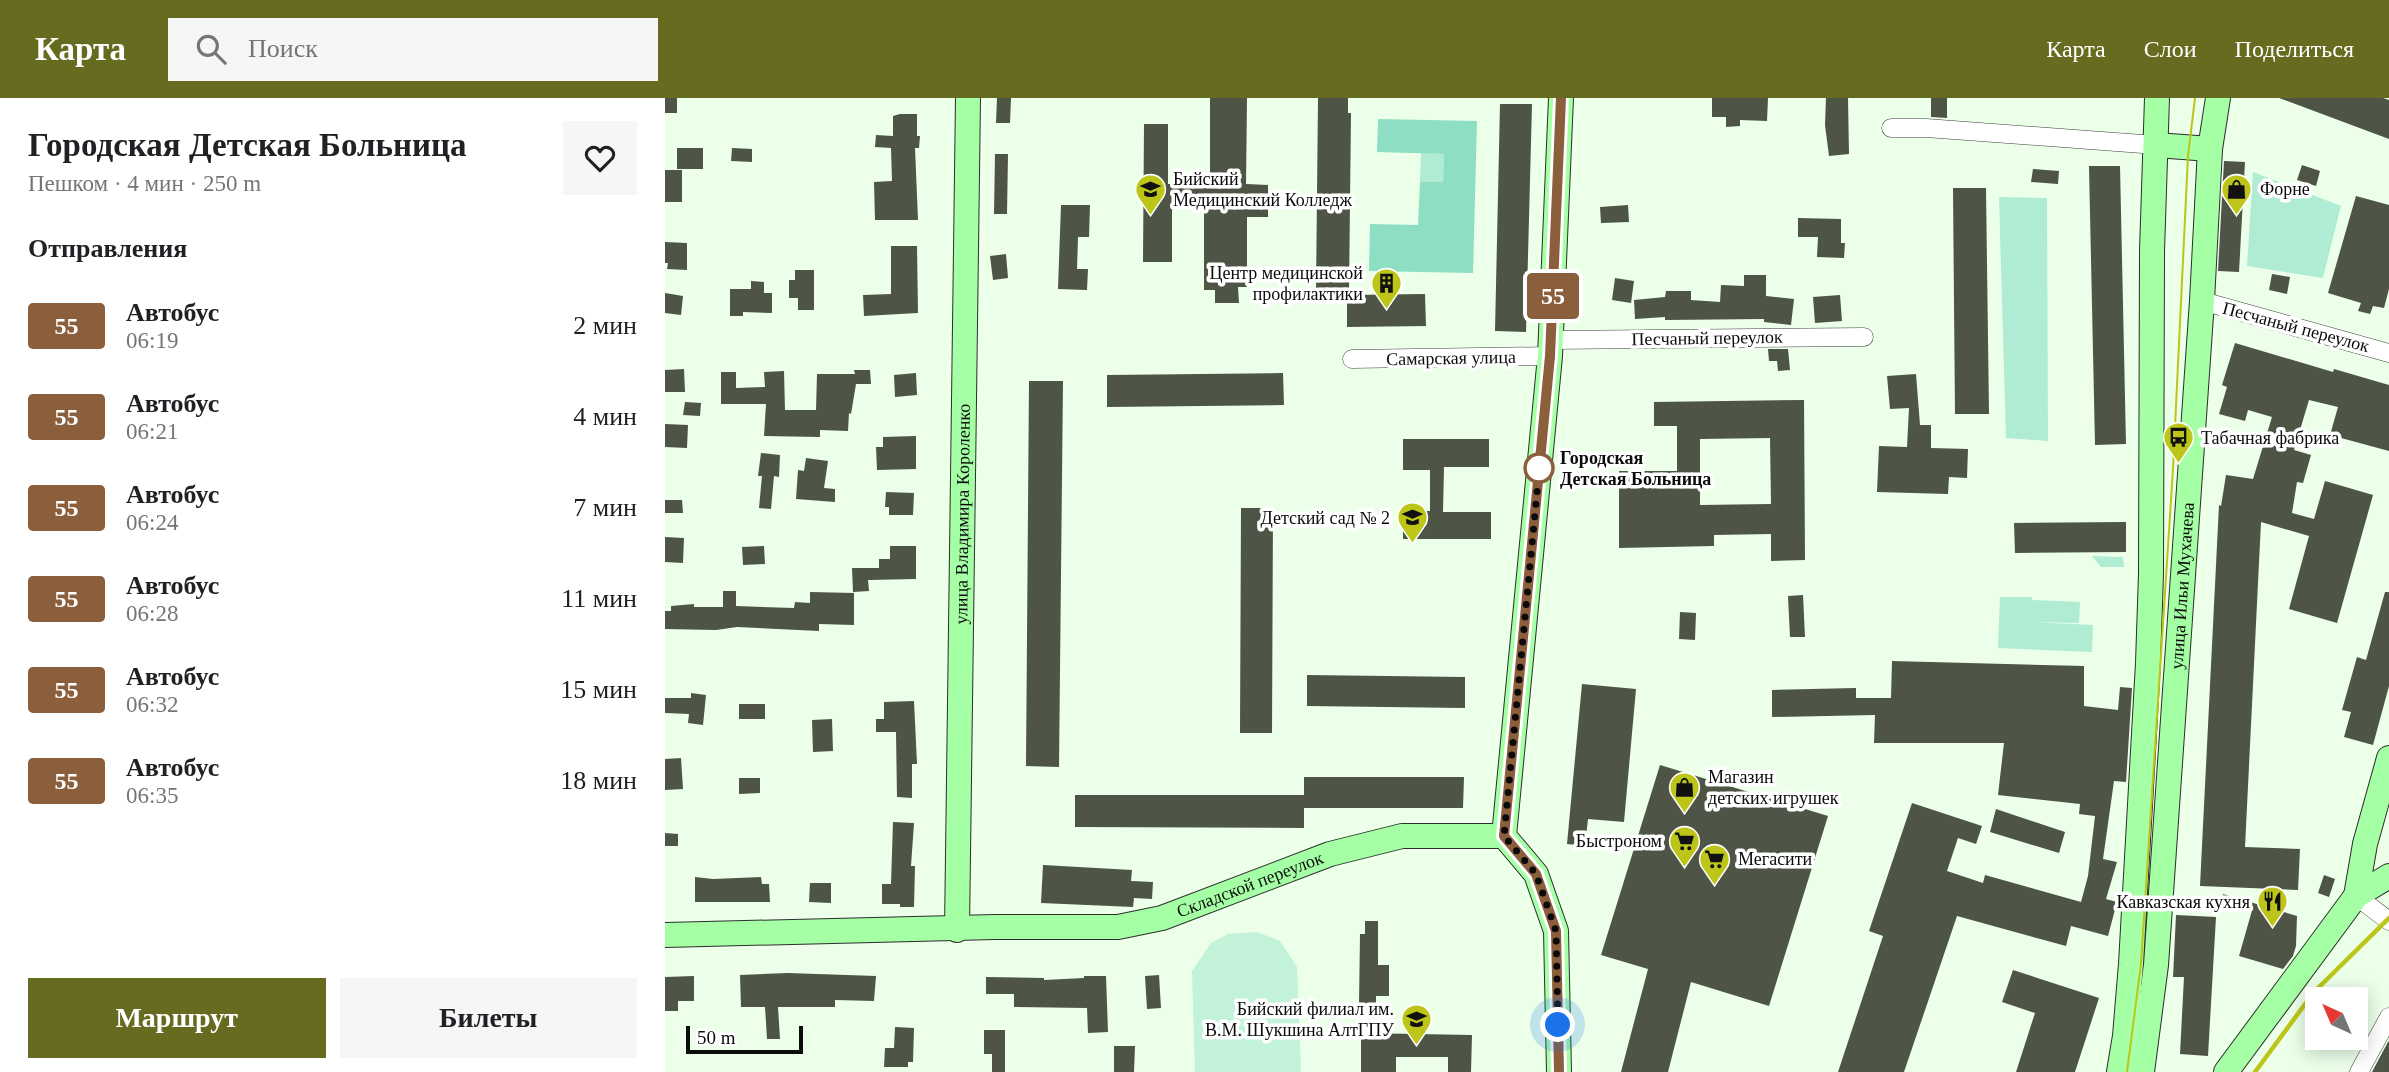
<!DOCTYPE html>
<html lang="ru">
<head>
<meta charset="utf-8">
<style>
  body { margin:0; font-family:Georgia,serif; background:#f6f6f6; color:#202124; height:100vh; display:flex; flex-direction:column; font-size:26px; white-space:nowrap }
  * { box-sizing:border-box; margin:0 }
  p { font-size:23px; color:#757577 }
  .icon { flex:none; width:38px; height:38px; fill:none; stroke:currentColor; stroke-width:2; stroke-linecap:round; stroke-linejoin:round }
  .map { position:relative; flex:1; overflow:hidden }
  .side { display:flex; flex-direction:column; background:#fff; width:665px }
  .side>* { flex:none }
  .badge { padding:0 14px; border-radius:5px; font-size:24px; line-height:46px }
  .needle { width:46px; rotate:316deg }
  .tools { position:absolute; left:1640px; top:889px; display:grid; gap:14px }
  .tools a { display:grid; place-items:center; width:63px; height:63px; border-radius:0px; background:#fff; box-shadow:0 4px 18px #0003; font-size:35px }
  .scale { position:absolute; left:21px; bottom:18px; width:117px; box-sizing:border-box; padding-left:7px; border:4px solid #0b0b0b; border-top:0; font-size:19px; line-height:24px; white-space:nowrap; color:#0b0b0b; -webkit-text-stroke:5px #fff; paint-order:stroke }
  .you { position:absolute; width:35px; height:35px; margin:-18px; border:5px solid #fff; border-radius:50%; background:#1a73e8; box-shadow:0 0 0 10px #1a73e833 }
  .map>.badge { position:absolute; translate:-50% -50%; box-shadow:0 0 0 4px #fff }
  h2 { padding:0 28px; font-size:26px; line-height:63px }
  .round { display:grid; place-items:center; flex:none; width:74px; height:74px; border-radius:0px; background:#f6f6f6 }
  .headline { display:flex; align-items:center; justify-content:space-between; height:119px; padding:0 28px }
  h1 { font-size:33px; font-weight:600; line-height:52px }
  .action { display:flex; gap:14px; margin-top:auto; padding:14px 28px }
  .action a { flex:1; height:80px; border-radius:0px; background:#676b1f; color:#fff; font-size:28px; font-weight:600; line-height:80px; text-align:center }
  .action a+a { background:#f6f6f6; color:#202124 }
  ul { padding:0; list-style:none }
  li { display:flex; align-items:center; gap:21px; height:91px; padding:0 28px }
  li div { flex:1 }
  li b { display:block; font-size:26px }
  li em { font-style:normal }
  li .badge { min-width:77px; font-weight:700; text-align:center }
  header { display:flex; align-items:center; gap:42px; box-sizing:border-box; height:98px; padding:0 35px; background:#676b1f; color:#fff }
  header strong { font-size:33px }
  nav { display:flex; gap:38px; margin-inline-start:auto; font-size:24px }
  .search { width:490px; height:63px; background:#f6f6f6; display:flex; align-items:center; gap:18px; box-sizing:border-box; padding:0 24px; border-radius:0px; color:#757577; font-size:26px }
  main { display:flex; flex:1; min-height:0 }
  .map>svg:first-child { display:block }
</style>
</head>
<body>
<header>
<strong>Карта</strong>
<div class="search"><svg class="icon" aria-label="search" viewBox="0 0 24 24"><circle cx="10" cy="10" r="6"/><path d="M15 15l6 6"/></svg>Поиск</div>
<nav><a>Карта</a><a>Слои</a><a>Поделиться</a></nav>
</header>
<main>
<section class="side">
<div class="headline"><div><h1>Городская Детская Больница</h1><p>Пешком · 4 мин · 250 m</p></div><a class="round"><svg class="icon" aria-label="heart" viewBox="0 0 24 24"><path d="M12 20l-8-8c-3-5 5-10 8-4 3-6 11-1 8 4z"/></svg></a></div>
<h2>Отправления</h2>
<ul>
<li><span class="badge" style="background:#8b5e3c;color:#fff">55</span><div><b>Автобус</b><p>06:19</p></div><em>2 мин</em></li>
<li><span class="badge" style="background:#8b5e3c;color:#fff">55</span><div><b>Автобус</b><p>06:21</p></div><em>4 мин</em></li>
<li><span class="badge" style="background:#8b5e3c;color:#fff">55</span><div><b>Автобус</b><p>06:24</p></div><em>7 мин</em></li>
<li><span class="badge" style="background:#8b5e3c;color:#fff">55</span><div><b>Автобус</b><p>06:28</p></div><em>11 мин</em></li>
<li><span class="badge" style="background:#8b5e3c;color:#fff">55</span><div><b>Автобус</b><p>06:32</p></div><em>15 мин</em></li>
<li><span class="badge" style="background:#8b5e3c;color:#fff">55</span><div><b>Автобус</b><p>06:35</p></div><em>18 мин</em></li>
</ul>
<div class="action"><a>Маршрут</a><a>Билеты</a></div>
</section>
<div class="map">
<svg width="1724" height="974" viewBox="0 0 1724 974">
  <rect width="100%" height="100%" fill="#ebffe9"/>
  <path fill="#afecd3" d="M756,55L779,56L778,85L755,84Z
    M1588,74L1676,108L1658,180L1582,168Z
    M1334,99L1382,100L1383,343L1341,340Z
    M1427,458L1458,459L1459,469H1436Z
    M1335,499H1367V502L1415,504L1414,525L1366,524L1428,527L1427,554L1333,550Z"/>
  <path fill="#8ddec2" d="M713,21L812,23L808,175L704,173L705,126L753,127L755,84H778L779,56L712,54Z"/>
  <path fill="#c2f3d8" d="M592,834L615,843L632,869L636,974H530L527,873L546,845L563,836Z"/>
  <path fill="#4e5446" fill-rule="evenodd" d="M0,0H12V15H0Z
    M332,0H346L345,25H331Z
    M545,0H582L581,86L603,87V119H582V189H573L574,205H550V192H539V107H507V164H478L479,26H503V86H545Z
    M653,0H683V15H686L684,194H651Z
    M1047,0H1103L1102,23L1075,22V28L1061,29V19H1047Z
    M1161,0H1183L1184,56L1164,58L1160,27Z
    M1266,0H1282V20L1266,19Z
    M1614,0H1718L1724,2V41Z
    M835,6H867L861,234L830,233Z
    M235,16H252V38H255L254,50H250L253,122H210L209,84L227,83L226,50L210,49L211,37L228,38V18Z
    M12,50H38V71H12Z
    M67,50L87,51V64L66,63Z
    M330,56H343L342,116H329Z
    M1559,63L1580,64L1574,174L1553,173Z
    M1637,67L1655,73L1651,88L1632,82Z
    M1424,68H1455L1461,346L1430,347Z
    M1368,71L1394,73L1393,86L1366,84Z
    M0,72H17V104H0Z
    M1288,90H1321L1324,316H1290Z
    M1691,98L1724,107V191L1719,210L1708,208L1705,216L1693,213L1696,205L1663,195Z
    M396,107H425L424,139H413L412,171H423L422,192L393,191Z
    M963,107L964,124L936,125L935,109Z
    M1133,120L1176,121V145H1180L1179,160L1152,159L1153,139H1133Z
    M0,144L22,145V172L2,171L3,165H0Z
    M226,148H252L253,215L199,218L198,197L226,196Z
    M341,156L343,180L328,182L325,158Z
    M130,172H149V212H133V200H124V182H130Z
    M1607,176L1625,179L1622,196L1604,192Z
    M1079,177H1101V198L1129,201L1126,227L1099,224V221L1000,222V219L970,221L969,202L1000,199L1001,193H1026V202L1055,204L1056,187L1079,188Z
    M950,180L969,183L966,205L947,202Z
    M86,183L99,184V195H107V215L78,214V218H65V191H86Z
    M0,195L18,198L16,217L0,215Z
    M760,196L761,228L682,229V197Z
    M1175,197L1177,223L1150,225L1148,199Z
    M1570,245L1668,274L1669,271L1724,287V353L1665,337L1673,309L1644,302L1629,352L1646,357L1638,385L1632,384L1627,415L1649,421L1660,383L1708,397L1672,525L1624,511L1644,438L1596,424L1580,749L1635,751L1633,792L1535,788L1554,407L1556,408L1561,377L1588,381L1607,319L1583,312L1580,323L1554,316L1562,289L1557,287Z
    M1103,251H1123L1125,272L1113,273L1112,263H1104Z
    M19,271L20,294H0V272Z
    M189,272H205L206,286H191L186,316L184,315L183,333L155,332V339L99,338L101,306H56V274H71V290L100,289L99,274L119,273L120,312H151L152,276H190Z
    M251,275L252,297L230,299L229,277Z
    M618,275L619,307L442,309V277Z
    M1251,276L1255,327H1266V350L1303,351L1302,380L1284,379L1283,396L1212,394L1214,348L1242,349L1244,310L1225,311L1222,278Z
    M364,283H398L394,669L361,668Z
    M1139,302L1140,462L1106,463V436L1049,437V448L954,450V373H1012V328H989V304ZM1105,340L1106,406L1035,407V341Z
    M20,304L36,305L35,318L18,317Z
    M0,326L23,327L22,350L0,349Z
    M251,338V371L212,372L211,349H218V339Z
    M738,341H824V369H779L778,414H826V441H738V413H765V372H738Z
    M96,355L115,357L114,379L109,378L106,411L94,410L97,378H93Z
    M141,360L163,363L159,390L170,391V404L131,401L133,372L139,373Z
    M221,394L249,395L248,417H224V409H220Z
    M0,402H17L18,415H0Z
    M576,410H608L607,635H575Z
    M1461,424V454L1350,455L1349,425Z
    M0,439L19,440L18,465L0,464Z
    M99,448L100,466L78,467L77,449Z
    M225,448H251V481L203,482L204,493L188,494L187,470H214V461H225Z
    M58,493H71V508L129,510L130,504L145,505V494L189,495V527L154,526V533L72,529L51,532L0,531V513H6V508L29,506V509H58Z
    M1720,494H1724V588L1708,647L1679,639L1686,614L1677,612L1692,559L1701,562Z
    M1138,497L1140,539H1125L1123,498Z
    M1015,514L1031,515L1030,542L1014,541Z
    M1227,563L1419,568V608L1453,612L1455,589L1467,590L1461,684L1449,683L1438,761L1452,764L1441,801L1452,804L1443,838L1406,828L1401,848L1292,818L1239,974H1173L1218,838L1204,833L1247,705L1317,728L1311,746L1293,740L1282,773L1318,785L1320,777L1416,804L1423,778L1430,718L1414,716L1415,706L1333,697L1339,645H1209L1210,617L1107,619V592L1191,590V600H1226Z
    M642,577L800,579V610L642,608Z
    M917,586L971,591L959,724L923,721L920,748L902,746Z
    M26,595L41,597L38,627L23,625L24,616L0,615V600H26Z
    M249,603L252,666H247V700L232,699L231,634H211V621H219V604Z
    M74,606H100V621H74Z
    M167,621L168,653L148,654L147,622Z
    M16,660L18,691L0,692V661Z
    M995,667L1163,718L1104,908L1026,884L1003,974H956L983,871L936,857Z
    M639,679H799L798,710H639V730L410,729V697H639Z
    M74,680H95V695L74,696Z
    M1331,711L1400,734L1394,755L1325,734Z
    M228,724L249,725L246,768H250L249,809H235V806H217V786H226Z
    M0,735L13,736V748H0Z
    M378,767L467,772L466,783L488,784L487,801L469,800L468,809L376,805Z
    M1659,777L1670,781L1664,799L1653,795Z
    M30,779L48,781L96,779L97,786H104L105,804H30Z
    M145,785H166V805L144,804Z
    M1558,796L1632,818L1631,848L1628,858L1618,871L1574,858L1588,809L1558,810Z
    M1511,817L1551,819L1543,958L1515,956L1519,879H1508Z
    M700,823H713V867H724V898H711V906H694L695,836H700Z
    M1348,872L1434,900L1410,974H1351L1370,915L1337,904Z
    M123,875L211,878L209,903L170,902V909H113L115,941H102L100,909H76L75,877Z
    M494,877L496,910L482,911L480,878Z
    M29,878V903H13V913H0V879Z
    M419,878H441L443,934L423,935L422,910L349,909V896H321V879L379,880V882L419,880Z
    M230,929L249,930L248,964H243V969H219L220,950H229Z
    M319,932H340V974H327V956H319Z
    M696,935L807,937L806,974H783V959H731V974H696Z
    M1724,943V974H1707L1723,944Z
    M449,948H470L469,974H449Z"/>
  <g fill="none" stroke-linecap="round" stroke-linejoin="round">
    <defs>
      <path id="street" d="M1226,30H1261L1491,47
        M1537,203L1724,255
        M886,242L1199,239
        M687,261L885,258
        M1691,798L1724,823
        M1694,974L1724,919"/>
      <g id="secondary">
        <path d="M1491,47L1545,51"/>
        <path d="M1691,798L1700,746L1724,660"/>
        <path id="s1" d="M292,832L303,0"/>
        <path id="s2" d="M0,837L330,829H453L497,820L665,756L737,738H839"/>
        <path d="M894,974L891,833L871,776L839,738L885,258L896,0"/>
        <path d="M1454,974L1460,938L1466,866L1483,565L1486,476L1487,153L1492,0"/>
        <path id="s3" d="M1477,974L1491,867L1537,203L1545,51L1553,0"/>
        <path d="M1561,974L1691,798L1724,778"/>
      </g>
    </defs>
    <use href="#street" stroke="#3e3e3e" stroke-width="19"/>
    <use href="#secondary" stroke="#2d2d2d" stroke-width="26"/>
    <use href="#street" stroke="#fff" stroke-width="18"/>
    <use href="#secondary" stroke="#a5ffa4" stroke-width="24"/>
    <path stroke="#bdc618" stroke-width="2" d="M1462,974L1476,866L1508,371L1523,58L1530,0"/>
    <path stroke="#bdc618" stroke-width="4.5" d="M1590,974L1649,894L1724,820"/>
  </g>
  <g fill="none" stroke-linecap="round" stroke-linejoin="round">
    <defs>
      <path id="line" d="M894,974L891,833L871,776L839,738L885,258L896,0"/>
    </defs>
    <use href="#line" stroke="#fff" stroke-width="16"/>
    <use href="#line" stroke="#8b5e3c" stroke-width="10"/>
    <path stroke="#0b0b0b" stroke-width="7" stroke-dasharray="0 12.6" d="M874,370L875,363L839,738L871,776L891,833L893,927"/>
  </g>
  <defs>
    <symbol id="university-pin" viewBox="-11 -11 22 30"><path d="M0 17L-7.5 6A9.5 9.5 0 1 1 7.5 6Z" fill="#bdc618" stroke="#fff"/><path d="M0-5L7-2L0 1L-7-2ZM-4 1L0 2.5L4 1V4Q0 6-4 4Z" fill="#111"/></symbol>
    <symbol id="shop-pin" viewBox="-11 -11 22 30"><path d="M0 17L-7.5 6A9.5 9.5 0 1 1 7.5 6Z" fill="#bdc618" stroke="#fff"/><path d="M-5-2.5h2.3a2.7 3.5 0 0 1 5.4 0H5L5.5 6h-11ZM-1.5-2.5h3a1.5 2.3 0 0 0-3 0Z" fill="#111"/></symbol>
    <symbol id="building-pin" viewBox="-11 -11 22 30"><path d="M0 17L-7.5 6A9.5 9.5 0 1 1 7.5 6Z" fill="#bdc618" stroke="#fff"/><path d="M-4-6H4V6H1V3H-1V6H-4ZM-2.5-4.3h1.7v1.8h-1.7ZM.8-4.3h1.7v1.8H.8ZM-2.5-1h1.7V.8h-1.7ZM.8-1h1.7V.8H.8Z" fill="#111"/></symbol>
    <symbol id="bus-pin" viewBox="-11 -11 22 30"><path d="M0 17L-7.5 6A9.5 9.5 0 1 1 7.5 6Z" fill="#bdc618" stroke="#fff"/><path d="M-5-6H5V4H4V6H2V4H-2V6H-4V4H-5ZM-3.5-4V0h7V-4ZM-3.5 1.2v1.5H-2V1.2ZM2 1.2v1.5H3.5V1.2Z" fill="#111"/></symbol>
    <symbol id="school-pin" viewBox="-11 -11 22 30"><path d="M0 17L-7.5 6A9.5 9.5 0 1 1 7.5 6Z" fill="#bdc618" stroke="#fff"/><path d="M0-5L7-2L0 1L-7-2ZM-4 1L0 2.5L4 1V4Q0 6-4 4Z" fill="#111"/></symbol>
    <symbol id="supermarket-pin" viewBox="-11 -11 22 30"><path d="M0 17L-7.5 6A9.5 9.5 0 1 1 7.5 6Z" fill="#bdc618" stroke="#fff"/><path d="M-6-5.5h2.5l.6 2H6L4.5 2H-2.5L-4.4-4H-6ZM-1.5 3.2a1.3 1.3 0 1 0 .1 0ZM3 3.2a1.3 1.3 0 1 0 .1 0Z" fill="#111"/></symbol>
    <symbol id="restaurant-pin" viewBox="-11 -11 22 30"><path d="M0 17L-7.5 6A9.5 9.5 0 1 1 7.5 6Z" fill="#bdc618" stroke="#fff"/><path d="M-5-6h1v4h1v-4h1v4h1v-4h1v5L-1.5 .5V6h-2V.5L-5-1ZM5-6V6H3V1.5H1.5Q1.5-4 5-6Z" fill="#111"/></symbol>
  </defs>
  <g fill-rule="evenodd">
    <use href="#university-pin" x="468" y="74" width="35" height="47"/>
    <use href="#shop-pin" x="1554" y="74" width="35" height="47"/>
    <use href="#building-pin" x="704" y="168" width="35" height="47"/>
    <use href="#bus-pin" x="1496" y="322" width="35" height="47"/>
    <use href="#school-pin" x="730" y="402" width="35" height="47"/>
    <use href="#shop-pin" x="1002" y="672" width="35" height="47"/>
    <use href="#supermarket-pin" x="1002" y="726" width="35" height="47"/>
    <use href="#supermarket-pin" x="1032" y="744" width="35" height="47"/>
    <use href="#restaurant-pin" x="1590" y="786" width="35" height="47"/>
    <use href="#university-pin" x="734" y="904" width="35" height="47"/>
  </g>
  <circle fill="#fff" stroke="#8b5e3c" stroke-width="3.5" cx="874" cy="370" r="14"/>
  <g text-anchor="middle" stroke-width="7" stroke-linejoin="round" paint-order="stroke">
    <g font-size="18" fill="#0b0b0b" stroke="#fff" text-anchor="start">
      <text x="508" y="87">Бийский<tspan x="508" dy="21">Медицинский Колледж</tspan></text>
      <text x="1595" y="97">Форне</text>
      <text x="698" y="181" text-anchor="end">Центр медицинской<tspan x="698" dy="21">профилактики</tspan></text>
      <text x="1536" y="346">Табачная фабрика</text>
      <text x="725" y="426" text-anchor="end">Детский сад № 2</text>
      <text x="1043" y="685">Магазин<tspan x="1043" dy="21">детских игрушек</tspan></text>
      <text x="997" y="749" text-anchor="end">Быстроном</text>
      <text x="1073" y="767">Мегасити</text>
      <text x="1585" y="810" text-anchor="end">Кавказская кухня</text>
      <text x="729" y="917" text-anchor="end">Бийский филиал им.<tspan x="729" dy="21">В.М. Шукшина АлтГПУ</tspan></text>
    </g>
    <g font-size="18" fill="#0b0b0b" stroke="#fff">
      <text transform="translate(1631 229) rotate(15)" y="6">Песчаный переулок</text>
      <text transform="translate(1042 240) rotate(-1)" y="6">Песчаный переулок</text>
      <text transform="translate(786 260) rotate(-1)" y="6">Самарская улица</text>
      <text dy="6" stroke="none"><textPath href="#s1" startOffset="416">улица Владимира Короленко</textPath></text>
      <text dy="6" stroke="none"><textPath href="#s3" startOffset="488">улица Ильи Мухачева</textPath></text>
      <text dy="6" stroke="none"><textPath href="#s2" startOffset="592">Складской переулок</textPath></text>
    </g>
    <g font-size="18" font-weight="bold" fill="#0b0b0b" stroke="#fff" text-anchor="start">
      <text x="895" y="366">Городская<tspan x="895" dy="21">Детская Больница</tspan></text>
    </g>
  </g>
</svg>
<div class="tools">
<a><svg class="needle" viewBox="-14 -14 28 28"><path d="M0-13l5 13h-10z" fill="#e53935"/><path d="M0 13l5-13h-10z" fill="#757577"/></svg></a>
</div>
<div class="scale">50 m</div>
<div class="you" style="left:893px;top:927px"></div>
<b class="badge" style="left:888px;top:198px;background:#8b5e3c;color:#fff">55</b>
</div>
</main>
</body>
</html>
